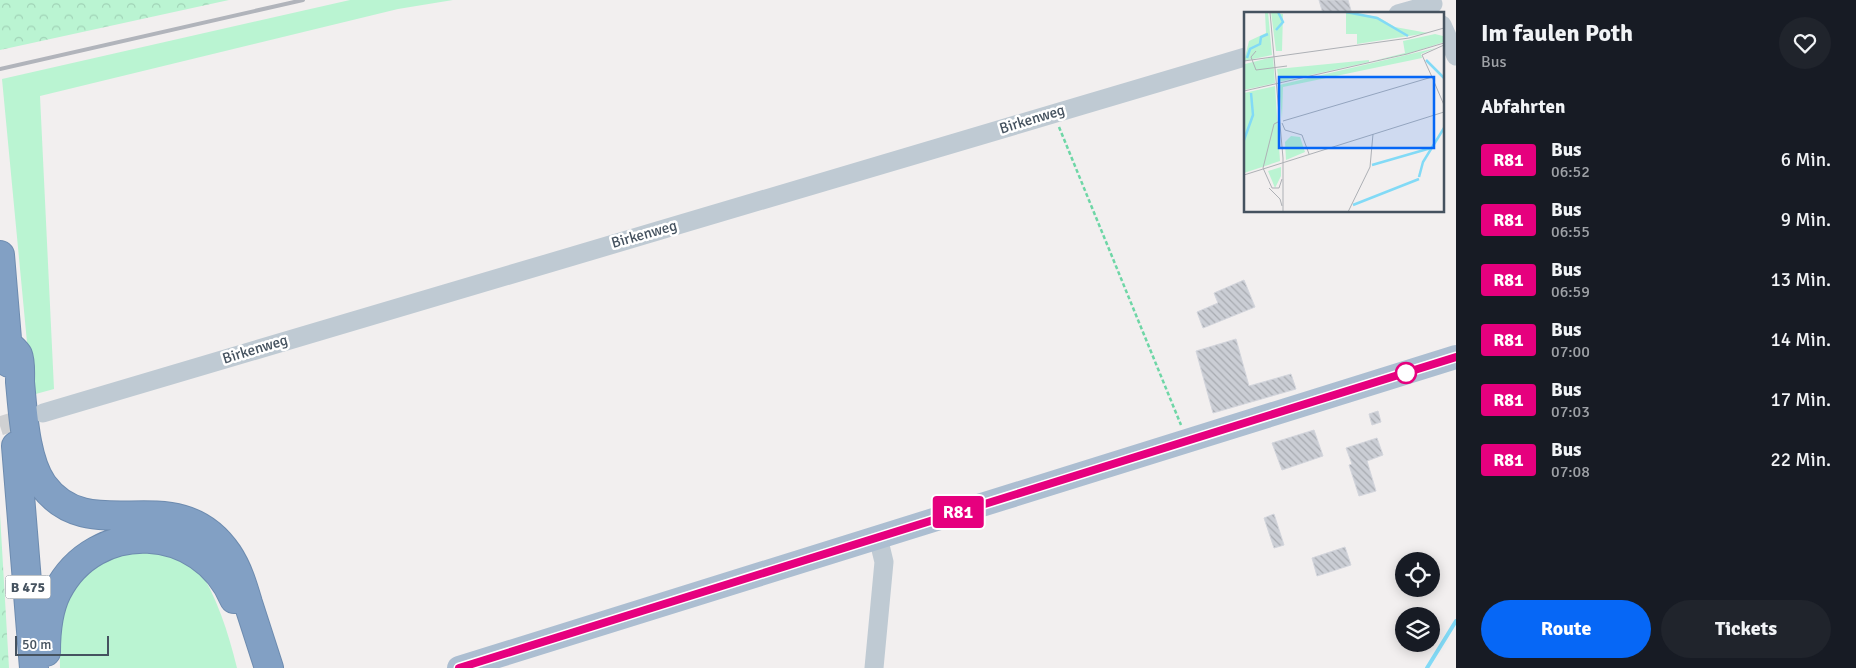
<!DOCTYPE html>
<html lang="de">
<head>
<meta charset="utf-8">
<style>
  body { margin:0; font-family:Signika,sans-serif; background:#20242c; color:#f1f3f6; height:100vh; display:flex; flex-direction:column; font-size:19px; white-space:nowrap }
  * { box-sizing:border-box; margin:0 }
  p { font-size:16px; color:#9ea1a6 }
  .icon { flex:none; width:28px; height:28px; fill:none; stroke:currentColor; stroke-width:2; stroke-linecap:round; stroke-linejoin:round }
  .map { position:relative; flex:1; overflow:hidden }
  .side { display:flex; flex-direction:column; background:#171b24; width:400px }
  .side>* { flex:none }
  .badge { padding:0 10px; border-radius:4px; font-size:18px; line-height:32px }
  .fabs { position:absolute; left:1395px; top:552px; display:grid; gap:10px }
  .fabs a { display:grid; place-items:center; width:45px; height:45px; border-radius:50%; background:#171b24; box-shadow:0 2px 12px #0003; font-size:25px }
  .scale { position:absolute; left:15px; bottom:12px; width:94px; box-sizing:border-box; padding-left:5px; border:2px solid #45525f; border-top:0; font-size:14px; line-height:18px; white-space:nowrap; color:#45525f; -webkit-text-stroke:4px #fff; paint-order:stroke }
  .map>.badge { position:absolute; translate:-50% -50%; box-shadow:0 0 0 2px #fff }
  h2 { padding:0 25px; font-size:19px; line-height:45px }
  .round { display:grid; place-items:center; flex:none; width:52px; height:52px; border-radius:26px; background:#20242c }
  .headline { display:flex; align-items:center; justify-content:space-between; height:85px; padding:0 25px }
  h1 { font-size:24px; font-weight:700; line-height:38px }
  .action { display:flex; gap:10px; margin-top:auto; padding:10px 25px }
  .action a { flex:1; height:58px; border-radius:30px; background:#0667f6; color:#fff; font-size:20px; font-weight:700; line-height:58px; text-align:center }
  .action a+a { background:#20242c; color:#f1f3f6 }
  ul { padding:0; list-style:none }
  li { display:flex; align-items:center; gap:15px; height:60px; padding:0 25px }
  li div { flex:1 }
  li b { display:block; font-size:19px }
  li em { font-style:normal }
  li .badge { min-width:55px; font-weight:700; text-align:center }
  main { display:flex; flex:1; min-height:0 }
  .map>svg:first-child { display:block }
</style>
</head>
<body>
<main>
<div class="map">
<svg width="1456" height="668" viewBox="0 0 1456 668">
  <defs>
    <pattern id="forest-crowns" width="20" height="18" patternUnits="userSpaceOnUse" patternTransform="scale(1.25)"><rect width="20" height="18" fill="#baf4d2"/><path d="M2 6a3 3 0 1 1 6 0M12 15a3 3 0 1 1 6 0" fill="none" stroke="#a1d3b7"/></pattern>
    <pattern id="building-back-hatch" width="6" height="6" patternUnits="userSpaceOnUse" patternTransform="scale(1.25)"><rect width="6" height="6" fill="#cbced5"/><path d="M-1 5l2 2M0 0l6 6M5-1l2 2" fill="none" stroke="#a7aab0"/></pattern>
  </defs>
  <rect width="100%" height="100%" fill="#f2efef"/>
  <path fill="#baf4d2" d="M350,0H453L398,9L40,96L54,389L32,395L2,79Z
    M143,546L197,565C217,598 228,631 237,668H60L59,614L88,568Z"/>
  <path fill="url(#forest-crowns)" d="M0,0H229L0,50Z
    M0,514L9,668H0Z"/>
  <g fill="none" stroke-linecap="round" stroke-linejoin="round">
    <path stroke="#82daf6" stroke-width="4" d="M1427,668L1456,621"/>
  </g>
  <path fill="url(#building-back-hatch)" stroke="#d3d5dc" d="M1319,0H1348L1352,14H1323Z
    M1244,280L1255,307L1203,328L1197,312L1218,303L1214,293Z
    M1236,339L1249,386L1291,374L1296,389L1213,413L1196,351Z
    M1378,411L1381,422L1372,425L1369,414Z
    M1314,430L1323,456L1282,470L1272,443Z
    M1377,438L1383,455L1367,461L1376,491L1359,496L1349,465L1352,464L1346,448Z
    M1274,514L1284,545L1274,548L1264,518Z
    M1345,547L1351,565L1317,576L1312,558Z"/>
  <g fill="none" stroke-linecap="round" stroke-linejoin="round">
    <path stroke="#cfd0d2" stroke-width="19" stroke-dasharray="19 9" stroke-linecap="butt" d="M0,426L35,415"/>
    <defs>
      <path id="highway" d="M0,255L9,363
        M8,344C10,347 16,351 18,355C21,362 20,374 20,382C23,412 25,460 43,485C91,551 176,477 228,554C238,569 243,586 248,603C255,625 262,646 269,668
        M16,446L34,668
        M46,652C46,631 48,610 57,592C95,517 202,523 234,599"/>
    </defs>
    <use href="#highway" stroke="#6d8baf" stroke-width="30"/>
    <path stroke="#6ed6a6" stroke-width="2.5" stroke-dasharray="4 2.5" stroke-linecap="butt" d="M1059,127L1181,425"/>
    <path stroke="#bfcad3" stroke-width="19" d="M1398,14L1433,4L1431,0
      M1442,25L1456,56
      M43,413L1245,57
      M874,668L884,562L878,537"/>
    <path stroke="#acbed1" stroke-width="24" d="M459,668L1456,357"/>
    <use href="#highway" stroke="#82a0c4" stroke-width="28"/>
    <path stroke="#b1b4bb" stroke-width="4" d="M0,69L303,0"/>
  </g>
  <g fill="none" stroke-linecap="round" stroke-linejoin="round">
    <defs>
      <path id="line" d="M459,668L1456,357"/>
    </defs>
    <use href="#line" stroke="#fff" stroke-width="11"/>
    <use href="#line" stroke="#e6007e" stroke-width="8"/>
  </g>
  <circle fill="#fff" stroke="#e6007e" stroke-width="2.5" cx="1406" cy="373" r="10"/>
  <g text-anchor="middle" stroke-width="5" stroke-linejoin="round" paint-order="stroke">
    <rect fill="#fff" stroke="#7d868f" stroke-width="1" x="5.5" y="575.5" width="45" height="23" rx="4"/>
    <g font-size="14" font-weight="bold" fill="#45525f">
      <text x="28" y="592">B 475</text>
    </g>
    <g font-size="15" fill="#45525f" stroke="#fff">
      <text transform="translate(1032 119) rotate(-17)" y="5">Birkenweg</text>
      <text transform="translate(644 234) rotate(-16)" y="5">Birkenweg</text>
      <text transform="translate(255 349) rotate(-17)" y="5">Birkenweg</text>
    </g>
  </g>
  <g transform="translate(1244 12)">
    <rect width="200" height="200" fill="#f2efef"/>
    <path d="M191,22L199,24L200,30L163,42L125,50L161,41L159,29ZM192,36L177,42L178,46L39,75L38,107L35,73ZM47,124L56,125L61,140L42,148L41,130Z" fill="#baf4d2"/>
    <path d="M21,0H24L28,43L0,49L5,29L22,21ZM27,0L39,2L38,39H32ZM102,0L134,5L151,15L184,21L113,32V22H102ZM29,45L31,71L0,78L1,52ZM125,48V50L35,70L33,57ZM31,74L36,149L0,161V81ZM37,155V164L31,176L24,159Z" fill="#baf4d2"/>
    <path fill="none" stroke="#82daf6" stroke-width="2.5" d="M102,0L133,6L164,24M32,18L39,10L34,0M3,46L6,37L16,32L17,25L24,22M182,48L200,66M0,128L9,103L7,81M128,153L187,136M175,165L179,150L200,116M109,193L175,167"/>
    <path fill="none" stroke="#adb0b5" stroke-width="1" d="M26,0L39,146V200M12,39L7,45L12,58L43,54M0,49L165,26L200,16M188,65L200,93M0,79L163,42L200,31M39,109L188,65L178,43L200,33M38,111L41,118L58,123L65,142M19,156L30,112L34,110M19,156L28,176H35L38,167M0,163L200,100M25,176L36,187L38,194M104,200L126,155L129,122"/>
    <path fill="#0667f6" fill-opacity="0.15" stroke="#0667f6" stroke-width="2.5" d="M35,65H190V136H35Z"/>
    <rect width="200" height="200" fill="none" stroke="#45525f" stroke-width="2.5"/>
  </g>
</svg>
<div class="fabs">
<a><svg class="icon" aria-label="locate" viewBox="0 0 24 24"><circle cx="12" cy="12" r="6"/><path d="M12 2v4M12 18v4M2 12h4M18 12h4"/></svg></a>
<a><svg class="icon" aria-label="layers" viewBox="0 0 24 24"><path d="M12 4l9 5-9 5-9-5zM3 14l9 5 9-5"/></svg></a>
</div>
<div class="scale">50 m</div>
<b class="badge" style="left:958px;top:512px;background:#e6007e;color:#fff">R81</b>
</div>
<section class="side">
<div class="headline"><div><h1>Im faulen Poth</h1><p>Bus</p></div><a class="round"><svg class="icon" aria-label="heart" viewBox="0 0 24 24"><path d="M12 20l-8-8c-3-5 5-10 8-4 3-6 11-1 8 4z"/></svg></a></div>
<h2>Abfahrten</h2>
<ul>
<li><span class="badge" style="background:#e6007e;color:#fff">R81</span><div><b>Bus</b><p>06:52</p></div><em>6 Min.</em></li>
<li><span class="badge" style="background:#e6007e;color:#fff">R81</span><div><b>Bus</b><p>06:55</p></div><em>9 Min.</em></li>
<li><span class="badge" style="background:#e6007e;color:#fff">R81</span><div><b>Bus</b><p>06:59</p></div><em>13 Min.</em></li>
<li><span class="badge" style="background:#e6007e;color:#fff">R81</span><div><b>Bus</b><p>07:00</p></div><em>14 Min.</em></li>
<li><span class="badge" style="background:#e6007e;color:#fff">R81</span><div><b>Bus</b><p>07:03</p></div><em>17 Min.</em></li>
<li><span class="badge" style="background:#e6007e;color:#fff">R81</span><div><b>Bus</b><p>07:08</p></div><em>22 Min.</em></li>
</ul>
<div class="action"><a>Route</a><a>Tickets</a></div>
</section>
</main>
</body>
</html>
